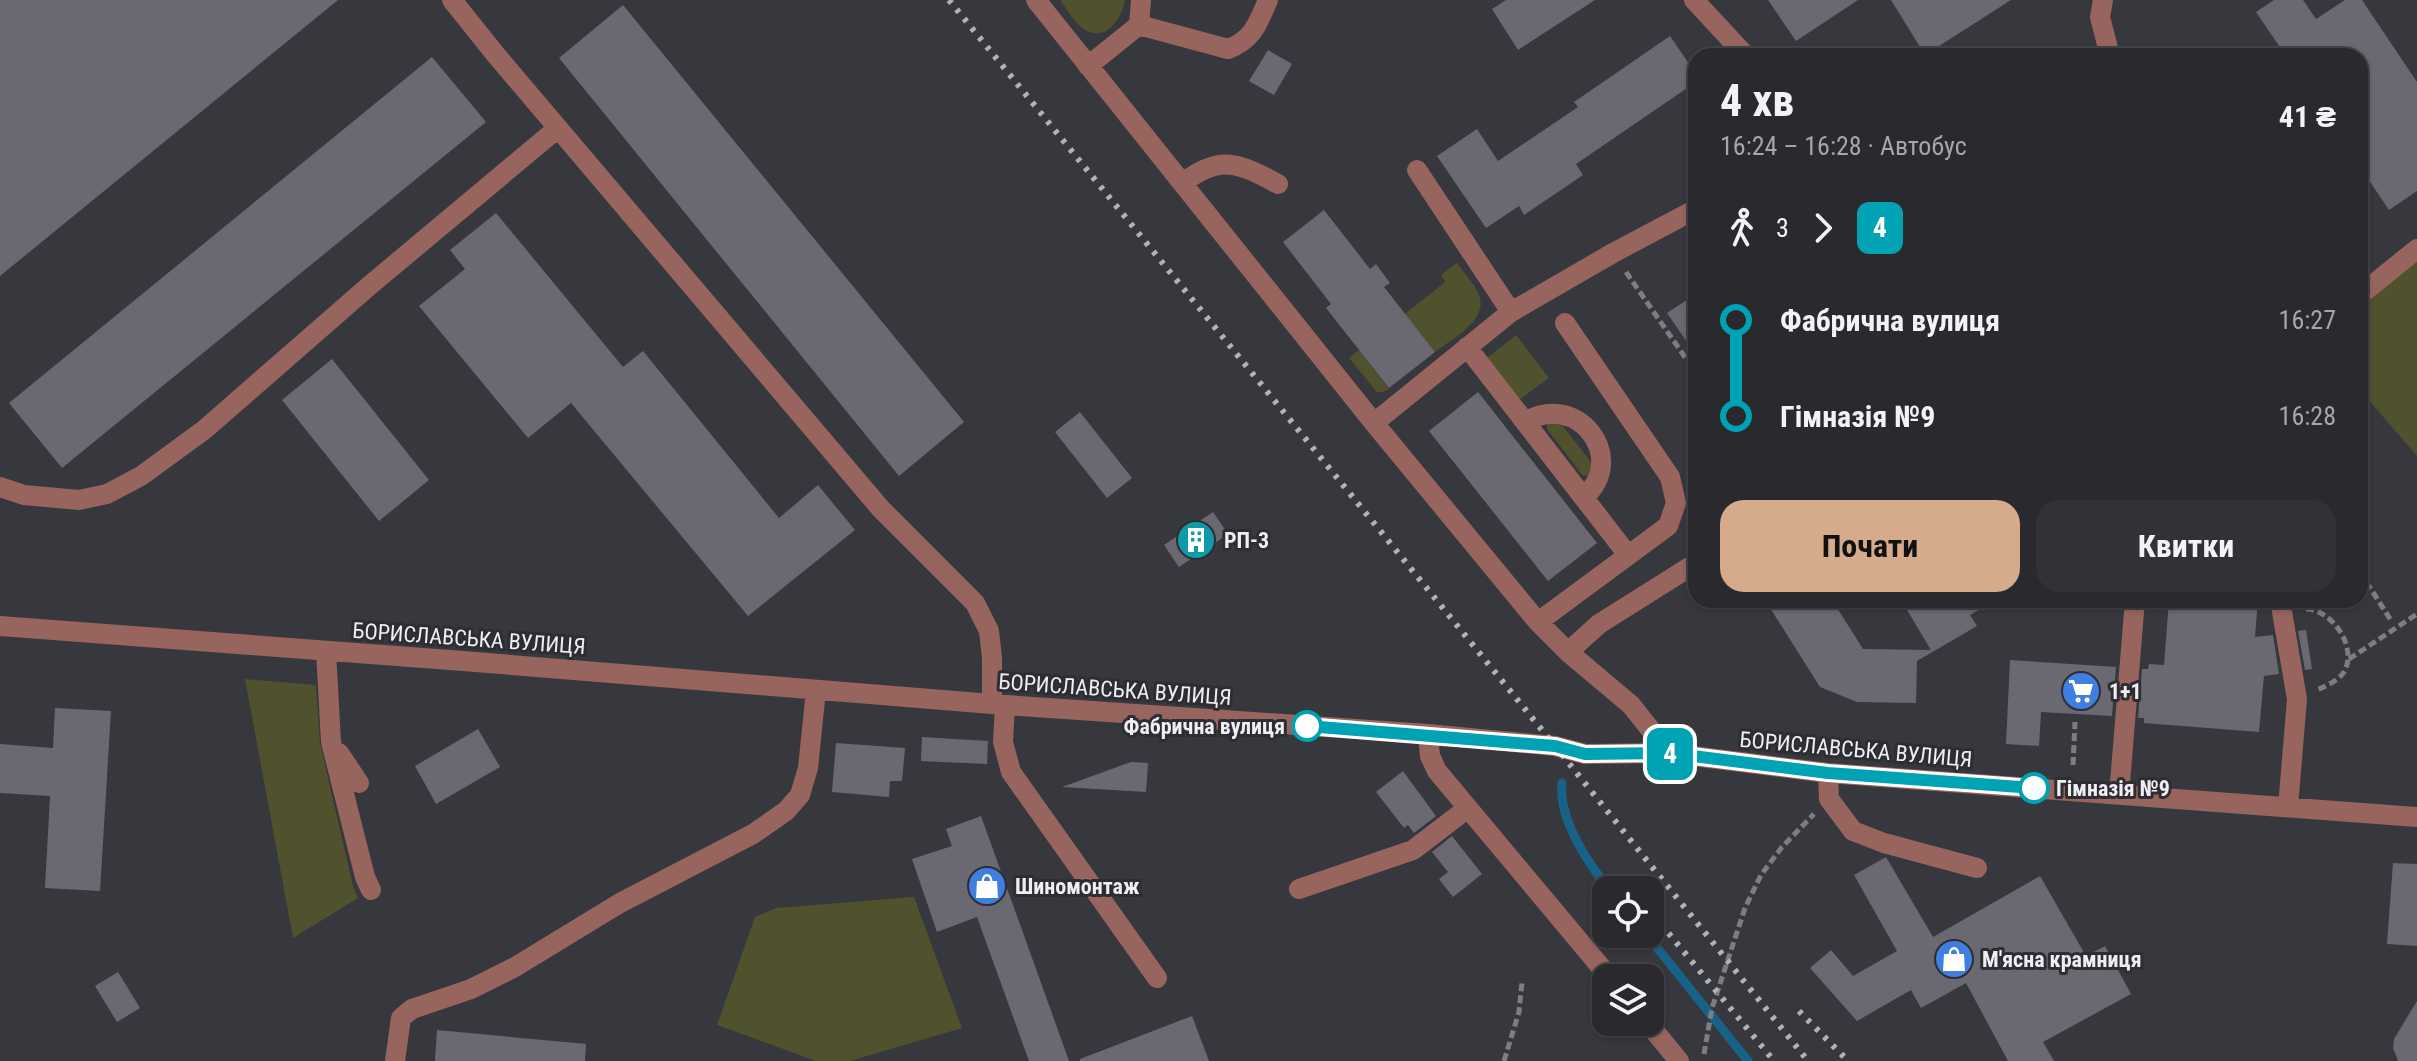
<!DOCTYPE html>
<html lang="uk">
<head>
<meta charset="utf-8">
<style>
  body { margin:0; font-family:"Roboto Condensed",sans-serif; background:#313136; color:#f1f3f6; height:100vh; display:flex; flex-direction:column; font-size:30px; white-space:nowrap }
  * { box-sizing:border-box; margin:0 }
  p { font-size:26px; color:#a5a6aa }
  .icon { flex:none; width:44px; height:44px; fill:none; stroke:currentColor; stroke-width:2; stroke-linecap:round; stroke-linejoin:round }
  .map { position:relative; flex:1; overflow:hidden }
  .drawer { position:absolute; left:1688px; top:48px; width:680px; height:560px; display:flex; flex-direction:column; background:#29292e; border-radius:24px; box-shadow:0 2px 6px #0004,0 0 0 2px #45454a }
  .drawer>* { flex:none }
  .badge { padding:0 16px; border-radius:12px; font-size:28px; line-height:52px }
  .tools { position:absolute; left:1592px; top:876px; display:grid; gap:16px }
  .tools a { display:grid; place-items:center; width:72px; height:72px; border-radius:16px; background:#29292e; box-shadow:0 2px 6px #0004,0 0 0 2px #45454a; font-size:40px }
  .map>.badge { position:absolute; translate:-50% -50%; box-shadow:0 0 0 4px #fff }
  .legs { display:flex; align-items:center; gap:12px; height:88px; padding:0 32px; font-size:26px }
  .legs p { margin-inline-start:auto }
  .headline { display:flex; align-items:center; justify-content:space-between; height:136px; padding:0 32px }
  h1 { font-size:44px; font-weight:700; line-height:60px }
  .button { display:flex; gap:16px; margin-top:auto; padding:16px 32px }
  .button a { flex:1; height:92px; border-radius:24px; background:#d6ab8b; color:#111; font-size:32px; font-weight:700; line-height:92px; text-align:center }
  .button a+a { background:#313136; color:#f1f3f6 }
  ul { padding:0 32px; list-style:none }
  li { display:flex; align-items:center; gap:28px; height:96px; font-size:30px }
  li i { display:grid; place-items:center; width:12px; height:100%; margin:0 10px; background:currentColor }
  li i::after { content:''; width:20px; height:20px; margin:-10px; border:6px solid; border-radius:50%; background:#29292e }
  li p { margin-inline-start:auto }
  li:first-child i { background:linear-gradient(#0000 50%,currentColor 0) }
  li:last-child i { background:linear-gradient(currentColor 50%,#0000 0) }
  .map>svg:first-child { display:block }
</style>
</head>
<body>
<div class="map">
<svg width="2417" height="1061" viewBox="0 0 2417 1061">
  <rect width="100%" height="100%" fill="#37373e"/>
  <path fill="#50522d" d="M1060,0H1125C1122,18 1107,42 1085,30C1075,24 1067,9 1060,0Z
    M2417,258V456L2360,390V306Z
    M1457,263C1464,273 1475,284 1479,295C1489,320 1452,339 1435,352L1405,314L1445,282L1441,275Z
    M1516,335L1549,378L1519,400L1487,358Z
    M1359,350L1389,389L1383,392H1377L1349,358Z
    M1559,421L1594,466L1589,475L1583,476L1547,429V424Z
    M245,679L316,685L320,743L353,886L358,898L293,938Z
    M914,897L962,1028L850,1061H816L717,1025L755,917L776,908Z"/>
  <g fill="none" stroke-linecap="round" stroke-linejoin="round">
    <path stroke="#196287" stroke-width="9" d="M1562,783C1558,818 1588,864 1610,890
      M1646,934L1748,1061"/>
  </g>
  <path fill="#6a6972" d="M0,0H338L0,276Z
    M1506,0H1595L1518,50L1492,9Z
    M1768,0H1858L1796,41Z
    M1891,0H2011L1925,55Z
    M2274,0H2303L2316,19L2345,0H2362L2417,82V191L2389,210L2360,167V56H2286L2256,12Z
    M623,5L964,422L899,476L559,58Z
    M1670,36L1696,74V82L1576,164L1583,175L1524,215L1519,206L1486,228L1437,156L1477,129L1498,161L1578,107L1574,102Z
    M1268,50L1292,64L1274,95L1249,81Z
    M432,57L486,122L62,468L9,403Z
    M1324,210L1370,269L1376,264L1390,283L1384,287L1435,352L1389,388L1326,308L1331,304L1283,242Z
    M496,213L623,367L643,351L779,518L818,485L855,530L748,616L571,403L528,438L419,306L465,269L450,250Z
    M1696,294V355L1667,313Z
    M332,359L429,480L379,521L282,400Z
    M1478,392L1597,543L1548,581L1429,431Z
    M1080,412L1132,478L1107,498L1055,432Z
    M1213,512L1228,534L1179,567L1164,545Z
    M1765,600H1832L1863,649L1931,650L1907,610L1924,600H1996L1970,615L1977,626L1917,661L1916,703L1857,702L1820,687Z
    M2169,600H2258L2255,637L2273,635L2279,674L2264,676L2259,732L2144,723V718H2138L2142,669H2148L2149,664L2164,665Z
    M2306,630L2312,669L2305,670L2298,631Z
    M2010,660L2116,667L2112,716L2041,712L2039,746L2006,744Z
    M55,708L111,711L100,891L45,888L50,796L0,793V744L53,748Z
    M478,729L500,767L436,804L415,766Z
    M922,737L988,741L987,764L921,761Z
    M836,743L905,748L902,781H890L889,797L832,792Z
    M1131,762L1148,763L1146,792L1062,787Z
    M1403,771L1436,816L1414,833L1408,825L1404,828L1376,792Z
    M981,816L1059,1033L1069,1061H1029L977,917L937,932L912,859L952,846L946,829Z
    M1452,836L1482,874L1453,897L1439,879L1448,872L1432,852Z
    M1886,857L1933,937L2040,876L2086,956L2105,946L2131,994L2043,1042L2054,1061H2008L1966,983L1921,1008L1911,990L1857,1021L1810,968L1831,950L1853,976L1897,951L1854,875Z
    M2393,863L2417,864V946L2387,944Z
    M118,972L140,1008L117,1022L95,986Z
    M2417,1001V1061H2398L2393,1048L2394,1039Z
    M1192,1016L1209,1061H1080V1059Z
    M437,1030L586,1044L585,1061H435Z"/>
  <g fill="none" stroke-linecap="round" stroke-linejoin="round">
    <path stroke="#7d7d83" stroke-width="5" stroke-dasharray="8 4" stroke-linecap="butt" d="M1626,272L1696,373
      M2360,572L2392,622
      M2306,609C2333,610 2358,648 2344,672C2339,680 2326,686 2317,690
      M2349,659L2417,614
      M2073,765L2075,722
      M1704,1054L1712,1008L1745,908L1761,875L1782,847L1814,814
      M1504,1061L1519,1012L1522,982"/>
    <path stroke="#97645e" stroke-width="20" d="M452,0L496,55L881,509L975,603L989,631L992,658V704
      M1036,0L1374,423L1538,622L1568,652L1631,705L1669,753
      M1694,0L1746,56
      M2103,0L2100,17L2110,56
      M1139,25L1141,0
      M1088,66L1139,25L1228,49C1253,40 1258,23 1268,0
      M1417,170L1511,312
      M1183,183C1220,154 1239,163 1278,184
      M2360,295L2417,249
      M1467,347L1628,555
      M1525,422C1577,390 1629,458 1584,497
      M1374,423L1511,312L1613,253L1696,209
      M0,487L24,495L79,500L107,494L141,476L204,430L369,286L558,128
      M2280,600L2297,699L2288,807
      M1538,622L1668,526L1676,503L1670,477L1565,323
      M0,626L463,661L992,704L1428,734L1555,746L1585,754L1669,753L1828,773L2417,817
      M326,651L331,742L365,877L371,890
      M1568,652L1599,624L1696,563
      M1005,705L1003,742L1011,772L1157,978
      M1428,734L1430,756L1437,771L1610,978
      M339,753L359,783
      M1828,773L1829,799L1853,831L1884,843L1977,868
      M2119,795L2135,600
      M1299,889L1413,850L1468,808
      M1647,1022L1679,1061
      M395,1061L401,1018L412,1009L471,989L515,967L620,903L753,834L786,811L800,795L808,768L816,690"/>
    <path stroke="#b2b2b7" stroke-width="6" stroke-dasharray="4 8" stroke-linecap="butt" d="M949,0L1555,746L1808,1061
      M1661,924L1774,1061
      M1799,1011L1848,1061"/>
  </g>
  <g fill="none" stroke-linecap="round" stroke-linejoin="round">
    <defs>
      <path id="line-1" d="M1307,726L1555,746L1585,754L1669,753L1828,773L2034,788"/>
    </defs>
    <use href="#line-1" stroke="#fff" stroke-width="18"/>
    <use href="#line-1" stroke="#00a3b4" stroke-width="12"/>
  </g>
  <defs>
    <symbol id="building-disc" viewBox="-11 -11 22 22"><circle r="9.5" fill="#0f9aa8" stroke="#2d2d34"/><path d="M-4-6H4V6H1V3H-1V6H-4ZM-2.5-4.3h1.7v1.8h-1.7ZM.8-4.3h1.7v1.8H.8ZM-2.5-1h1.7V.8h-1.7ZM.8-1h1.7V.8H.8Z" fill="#fff"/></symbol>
    <symbol id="supermarket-disc" viewBox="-11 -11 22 22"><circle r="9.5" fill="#3f7fe0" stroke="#2d2d34"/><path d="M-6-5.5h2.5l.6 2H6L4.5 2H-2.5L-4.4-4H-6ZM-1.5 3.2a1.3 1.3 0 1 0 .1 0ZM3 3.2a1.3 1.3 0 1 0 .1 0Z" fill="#fff"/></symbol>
    <symbol id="shop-disc" viewBox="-11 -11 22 22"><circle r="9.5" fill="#3f7fe0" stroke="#2d2d34"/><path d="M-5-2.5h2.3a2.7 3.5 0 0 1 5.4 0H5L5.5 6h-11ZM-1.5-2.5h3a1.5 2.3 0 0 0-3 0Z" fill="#fff"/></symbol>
  </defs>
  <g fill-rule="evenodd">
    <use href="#building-disc" x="1174" y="518" width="44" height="44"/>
    <use href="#supermarket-disc" x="2059" y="669" width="44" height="44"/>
    <use href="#shop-disc" x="965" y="864" width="44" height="44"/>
    <use href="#shop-disc" x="1932" y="937" width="44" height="44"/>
  </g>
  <g fill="#fff" stroke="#00a3b4" stroke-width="4">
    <circle cx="1307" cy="726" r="14"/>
    <circle cx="2034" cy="788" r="14"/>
  </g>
  <g text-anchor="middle" stroke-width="6" stroke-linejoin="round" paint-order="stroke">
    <g font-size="22" font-weight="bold" fill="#eeeef3" stroke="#2d2d34" text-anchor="start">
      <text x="1224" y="548">РП-3</text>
      <text x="2109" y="699">1+1</text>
      <text x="1015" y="894">Шиномонтаж</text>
      <text x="1982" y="967">М'ясна крамниця</text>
    </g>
    <g font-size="22" fill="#eeeef3" stroke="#2d2d34">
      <text transform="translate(469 638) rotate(4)" y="8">БОРИСЛАВСЬКА ВУЛИЦЯ</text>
      <text transform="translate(1115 689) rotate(4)" y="8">БОРИСЛАВСЬКА ВУЛИЦЯ</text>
      <text transform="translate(1856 749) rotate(5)" y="8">БОРИСЛАВСЬКА ВУЛИЦЯ</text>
    </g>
    <g font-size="22" font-weight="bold" fill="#eeeef3" stroke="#2d2d34" text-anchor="end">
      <text x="1285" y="734">Фабрична вулиця</text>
      <text x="2056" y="796" text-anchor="start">Гімназія №9</text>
    </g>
  </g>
</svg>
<div class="tools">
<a><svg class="icon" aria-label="locate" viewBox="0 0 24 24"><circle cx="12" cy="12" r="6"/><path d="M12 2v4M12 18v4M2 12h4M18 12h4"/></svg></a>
<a><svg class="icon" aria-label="layers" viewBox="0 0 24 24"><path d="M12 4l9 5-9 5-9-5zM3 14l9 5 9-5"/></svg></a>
</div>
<b class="badge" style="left:1670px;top:754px;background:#00a3b4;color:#fff">4</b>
<section class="drawer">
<div class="headline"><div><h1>4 хв</h1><p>16:24 – 16:28 · Автобус</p></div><b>41 ₴</b></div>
<div class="legs"><svg class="icon" aria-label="walk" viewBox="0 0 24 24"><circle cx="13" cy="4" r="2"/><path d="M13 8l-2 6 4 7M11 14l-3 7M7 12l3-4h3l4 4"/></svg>3<svg class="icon" aria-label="forward" viewBox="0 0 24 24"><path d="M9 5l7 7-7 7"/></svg><b class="badge" style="background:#00a3b4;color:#fff">4</b></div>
<ul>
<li><i style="color:#00a3b4"></i><b>Фабрична вулиця</b><p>16:27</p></li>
<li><i style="color:#00a3b4"></i><b>Гімназія №9</b><p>16:28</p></li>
</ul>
<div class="button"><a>Почати</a><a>Квитки</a></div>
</section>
</div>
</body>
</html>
